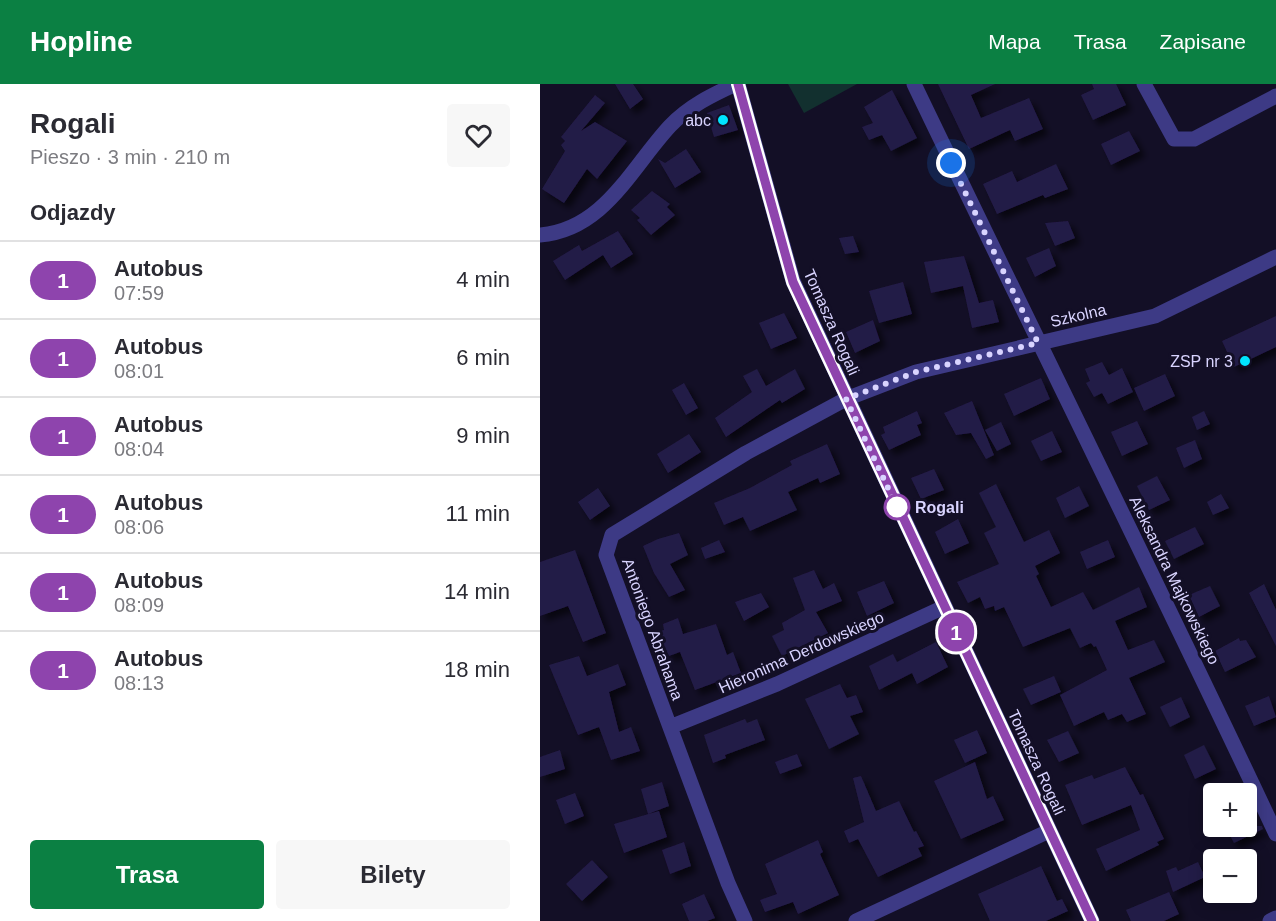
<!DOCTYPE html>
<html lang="pl">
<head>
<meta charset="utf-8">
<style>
  body { margin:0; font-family:Arial,sans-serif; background:#f7f7f7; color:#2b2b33; height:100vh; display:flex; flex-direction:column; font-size:22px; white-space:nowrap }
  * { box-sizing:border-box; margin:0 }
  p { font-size:20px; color:#7c7c81 }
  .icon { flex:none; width:33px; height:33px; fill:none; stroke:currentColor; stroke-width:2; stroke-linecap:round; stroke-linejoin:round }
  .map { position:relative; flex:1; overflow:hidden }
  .side { display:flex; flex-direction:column; background:#fff; width:540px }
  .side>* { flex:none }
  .badge { padding:0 12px; border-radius:20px; font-size:21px; line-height:39px }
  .tools { position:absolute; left:663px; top:699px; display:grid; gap:12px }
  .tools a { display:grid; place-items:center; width:54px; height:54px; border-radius:6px; background:#fff; box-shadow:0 3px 15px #0003; font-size:30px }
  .you { position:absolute; width:30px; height:30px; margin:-15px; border:4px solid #fff; border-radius:50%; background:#1a73e8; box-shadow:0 0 0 9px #1a73e833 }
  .map>.badge { position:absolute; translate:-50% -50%; box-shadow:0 0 0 3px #fff }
  h2 { padding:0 30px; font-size:22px; line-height:54px }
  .round { display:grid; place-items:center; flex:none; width:63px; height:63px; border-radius:6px; background:#f7f7f7 }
  .overview { display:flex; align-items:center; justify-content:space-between; height:102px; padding:0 30px }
  h1 { font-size:28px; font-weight:700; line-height:45px }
  .primary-button { display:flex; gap:12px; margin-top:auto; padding:12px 30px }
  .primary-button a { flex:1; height:69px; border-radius:6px; background:#0b8043; color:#fff; font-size:24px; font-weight:700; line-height:69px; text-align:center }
  .primary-button a+a { background:#f7f7f7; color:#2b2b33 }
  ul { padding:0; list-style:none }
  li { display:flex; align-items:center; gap:18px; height:78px; padding:0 30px; border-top:2px solid #e1e1e2 }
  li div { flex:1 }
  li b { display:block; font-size:22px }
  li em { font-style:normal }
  li .badge { min-width:66px; font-weight:700; text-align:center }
  header { display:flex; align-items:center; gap:36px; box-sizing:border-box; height:84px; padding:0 30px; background:#0b8043; color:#fff }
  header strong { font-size:28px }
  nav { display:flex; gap:33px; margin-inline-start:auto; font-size:21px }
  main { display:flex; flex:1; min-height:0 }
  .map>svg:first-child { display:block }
</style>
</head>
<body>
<header>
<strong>Hopline</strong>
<nav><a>Mapa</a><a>Trasa</a><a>Zapisane</a></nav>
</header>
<main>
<section class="side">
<div class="overview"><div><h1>Rogali</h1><p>Pieszo · 3 min · 210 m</p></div><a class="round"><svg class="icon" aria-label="heart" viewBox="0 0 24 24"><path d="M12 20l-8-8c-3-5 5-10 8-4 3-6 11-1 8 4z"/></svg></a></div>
<h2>Odjazdy</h2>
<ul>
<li><span class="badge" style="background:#8e44ad;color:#fff">1</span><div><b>Autobus</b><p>07:59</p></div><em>4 min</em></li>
<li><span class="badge" style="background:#8e44ad;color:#fff">1</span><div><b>Autobus</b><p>08:01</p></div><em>6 min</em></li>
<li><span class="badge" style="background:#8e44ad;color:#fff">1</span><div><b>Autobus</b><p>08:04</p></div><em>9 min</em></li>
<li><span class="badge" style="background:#8e44ad;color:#fff">1</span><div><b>Autobus</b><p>08:06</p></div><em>11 min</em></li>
<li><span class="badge" style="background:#8e44ad;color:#fff">1</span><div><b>Autobus</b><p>08:09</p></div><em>14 min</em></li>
<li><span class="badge" style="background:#8e44ad;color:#fff">1</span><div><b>Autobus</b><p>08:13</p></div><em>18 min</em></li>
</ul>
<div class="primary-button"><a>Trasa</a><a>Bilety</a></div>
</section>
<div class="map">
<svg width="736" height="837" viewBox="0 0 736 837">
  <defs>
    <filter id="shadow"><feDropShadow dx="5.5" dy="5.5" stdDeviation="3" flood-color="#0009"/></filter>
  </defs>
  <rect width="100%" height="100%" fill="#130f26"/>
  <path fill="#12302f" d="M248,0H317L264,29Z"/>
  <path fill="#241b47" filter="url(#shadow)" d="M75,0H93L103,15L90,25Z
    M398,0H455L431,11L441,34L489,14L503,45L475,57L470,46L429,65Z
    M552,0H576L586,21L553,36L541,11L554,5Z
    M352,6L377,54L351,67L342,51L329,56L322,43L333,39L324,23Z
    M55,11L65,19L41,47L55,38L87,57L57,95L47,85L24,119L2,105L25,67L21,61L25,57L21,53Z
    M189,21L198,46L174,53L167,29Z
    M589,47L600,67L571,81L561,60Z
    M146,65L161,88L135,104L118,75L125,79Z
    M516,80L528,105L505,114L503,111L457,130L443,100L472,87L477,98Z
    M112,107L130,120L127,123L135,131L111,151L97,136L100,134L91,126Z
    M528,137L535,154L515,162L505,139Z
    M78,147L93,170L71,184L63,171L25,196L13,177L39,161L42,167Z
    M313,152L319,168L305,170L299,154Z
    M509,164L516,182L495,193L486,174Z
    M424,172L439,219L453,216L459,238L432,244L423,202L391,209L384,178Z
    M363,198L372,230L339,239L329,207Z
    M244,229L257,254L231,265L219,239Z
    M736,232V263L694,283L682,257Z
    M333,236L340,257L315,269L306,248Z
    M562,278L569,291L582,284L593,308L568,320L562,309L554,313L546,299L550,297L545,285Z
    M217,285L226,302L255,285L265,305L242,319L240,316L186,353L175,334L212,308L203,292Z
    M625,290L635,312L604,327L594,304Z
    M501,294L510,315L474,332L464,310Z
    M144,299L158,324L146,331L132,306Z
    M432,317L454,371L446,375L431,349L416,351L404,329Z
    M377,327L382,339L377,341L381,351L349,366L341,351L345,349L343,343Z
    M664,327L670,340L657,346L652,333Z
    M597,337L608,360L582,372L571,348Z
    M461,338L471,360L457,367L445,346Z
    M512,347L522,368L501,377L491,357Z
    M149,350L161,368L128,389L117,370Z
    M655,356L662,375L644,384L636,364Z
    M287,360L300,390L280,399L278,394L248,408L257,426L210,447L203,433L184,441L174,419L210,404L252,381L250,377Z
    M394,385L404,406L381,415L371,394Z
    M617,392L630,416L609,426L597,402Z
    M456,400L484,458L509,446L520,469L495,482L499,490L496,492L511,523L543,508L553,526L599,503L607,523L575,537L588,566L614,556L625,578L589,594L606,630L587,638L582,630L568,636L564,628L534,642L520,611L567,586L556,562L554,563L551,559L540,564L530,544L483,563L464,523L455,527L454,522L445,525L440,513L428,519L417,498L459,480L444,449L456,443L439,409Z
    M539,402L549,422L525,434L516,414Z
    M58,404L70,422L50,436L38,418Z
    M681,410L689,424L673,431L667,418Z
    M418,435L429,459L405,470L395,448Z
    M655,443L664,460L634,475L625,457Z
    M139,449L148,471L130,480L145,506L129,513L114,489L103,462L118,455Z
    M179,456L185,468L165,475L161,464Z
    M568,456L575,473L547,485L540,468Z
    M35,466L66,549L43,558L28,522L0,532V478Z
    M274,486L283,505L294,499L302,517L276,528L288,549L242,572L232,552L244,546L242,539L265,526L253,494Z
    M344,497L354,519L327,532L317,508Z
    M724,500L736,526V562L709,509Z
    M670,502L680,522L659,533L649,511Z
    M221,509L229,523L204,537L195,518Z
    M138,534L143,550L176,540L187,571L193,568L201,589L155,606L140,568L129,572L117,548L124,546L123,540Z
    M699,554L700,557L706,556L716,573L685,588L675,567Z
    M396,558L408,583L377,600L372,589L339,606L329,582L353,570L357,578Z
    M39,572L47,592L78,580L86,601L69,608L79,648L91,643L100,667L71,676L59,643L38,651L9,581Z
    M514,592L521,608L491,621L483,605Z
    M300,600L307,614L316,611L323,628L310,632L319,650L289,665L265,615Z
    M729,612L736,633L714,642L705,622Z
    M641,613L650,633L630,643L620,623Z
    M205,635L207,639L217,635L225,656L185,671L186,674L173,679L164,651Z
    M437,646L447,669L425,679L414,656Z
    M528,647L539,669L519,678L507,656Z
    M664,661L676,685L655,695L644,671Z
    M20,666L25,685L0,693V673Z
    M257,670L262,682L240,690L235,678Z
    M435,678L447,715L453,712L464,736L421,755L394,697Z
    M585,683L600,711L603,710L624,755L617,758L619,761L566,787L556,765L600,746L591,721L542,741L525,701L552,691L554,695Z
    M321,692L336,727L359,717L374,748L376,747L384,762L378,764L382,772L338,793L318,755L309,759L304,747L324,738L313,694Z
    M122,698L129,722L108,730L101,705Z
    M35,709L44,732L25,740L16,716Z
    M119,727L127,753L84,769L74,740Z
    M685,742H722L723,745L694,759Z
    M278,756L283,768L280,770L299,811L258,830L253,818L225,828L220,816L237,810L225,780Z
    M144,758L151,782L130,790L122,766Z
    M52,776L68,793L42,817L26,800Z
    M658,778L665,793L633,808L626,787L636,783L638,787Z
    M501,782L517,817L522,815L528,827L506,837H450L438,810Z
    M629,808L639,830L624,837H591L586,826Z
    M164,810L175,834L167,837H149L142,820Z"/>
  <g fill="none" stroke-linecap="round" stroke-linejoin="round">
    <path stroke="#3d3a85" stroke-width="15" d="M198,0L253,197L552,837
      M374,0C494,250 618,499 736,750
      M604,0L634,55H654L736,12
      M0,151C64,146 91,84 130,42C149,22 172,11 196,0
      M130,643L237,600L404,523
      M205,837L188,799L66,471L72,451L206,369L306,315L376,288L615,232L736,173
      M316,837L509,747
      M730,837L736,834"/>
  </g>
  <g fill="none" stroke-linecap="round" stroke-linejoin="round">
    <defs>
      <path id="line" d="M198,0L253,198L552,837"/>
    </defs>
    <use href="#line" stroke="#fff" stroke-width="14"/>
    <use href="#line" stroke="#8e44ad" stroke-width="9"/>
    <path stroke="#d9d4ff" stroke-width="6" stroke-dasharray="0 10.8" d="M357,423L306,315L376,288L498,259L411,79"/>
  </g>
  <g fill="#00e5ff" stroke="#130f26" stroke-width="2">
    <circle cx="183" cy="36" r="6"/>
    <circle cx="705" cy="277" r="6"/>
  </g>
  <circle fill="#fff" stroke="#8e44ad" stroke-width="3" cx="357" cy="423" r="12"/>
  <g text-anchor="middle" stroke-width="6" stroke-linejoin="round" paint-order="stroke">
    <g font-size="16" fill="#d9d4ff" stroke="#130f26" text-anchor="end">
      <text x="171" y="42">abc</text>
      <text x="693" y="283">ZSP nr 3</text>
    </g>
    <g font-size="16" fill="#d9d4ff" stroke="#130f26">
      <text transform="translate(538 231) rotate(-13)" y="6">Szkolna</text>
      <text transform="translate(292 238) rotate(66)" y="6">Tomasza Rogali</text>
      <text transform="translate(635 496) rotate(64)" y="6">Aleksandra Majkowskiego</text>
      <text transform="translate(113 545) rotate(70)" y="6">Antoniego Abrahama</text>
      <text transform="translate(261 568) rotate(-24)" y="6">Hieronima Derdowskiego</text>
      <text transform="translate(497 678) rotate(65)" y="6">Tomasza Rogali</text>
    </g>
    <g font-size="16" font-weight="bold" fill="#d9d4ff" stroke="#130f26" text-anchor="start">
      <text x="375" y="429">Rogali</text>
    </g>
  </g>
</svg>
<div class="tools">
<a>+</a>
<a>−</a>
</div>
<div class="you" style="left:411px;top:79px"></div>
<b class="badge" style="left:416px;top:548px;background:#8e44ad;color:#fff">1</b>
</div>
</main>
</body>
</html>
